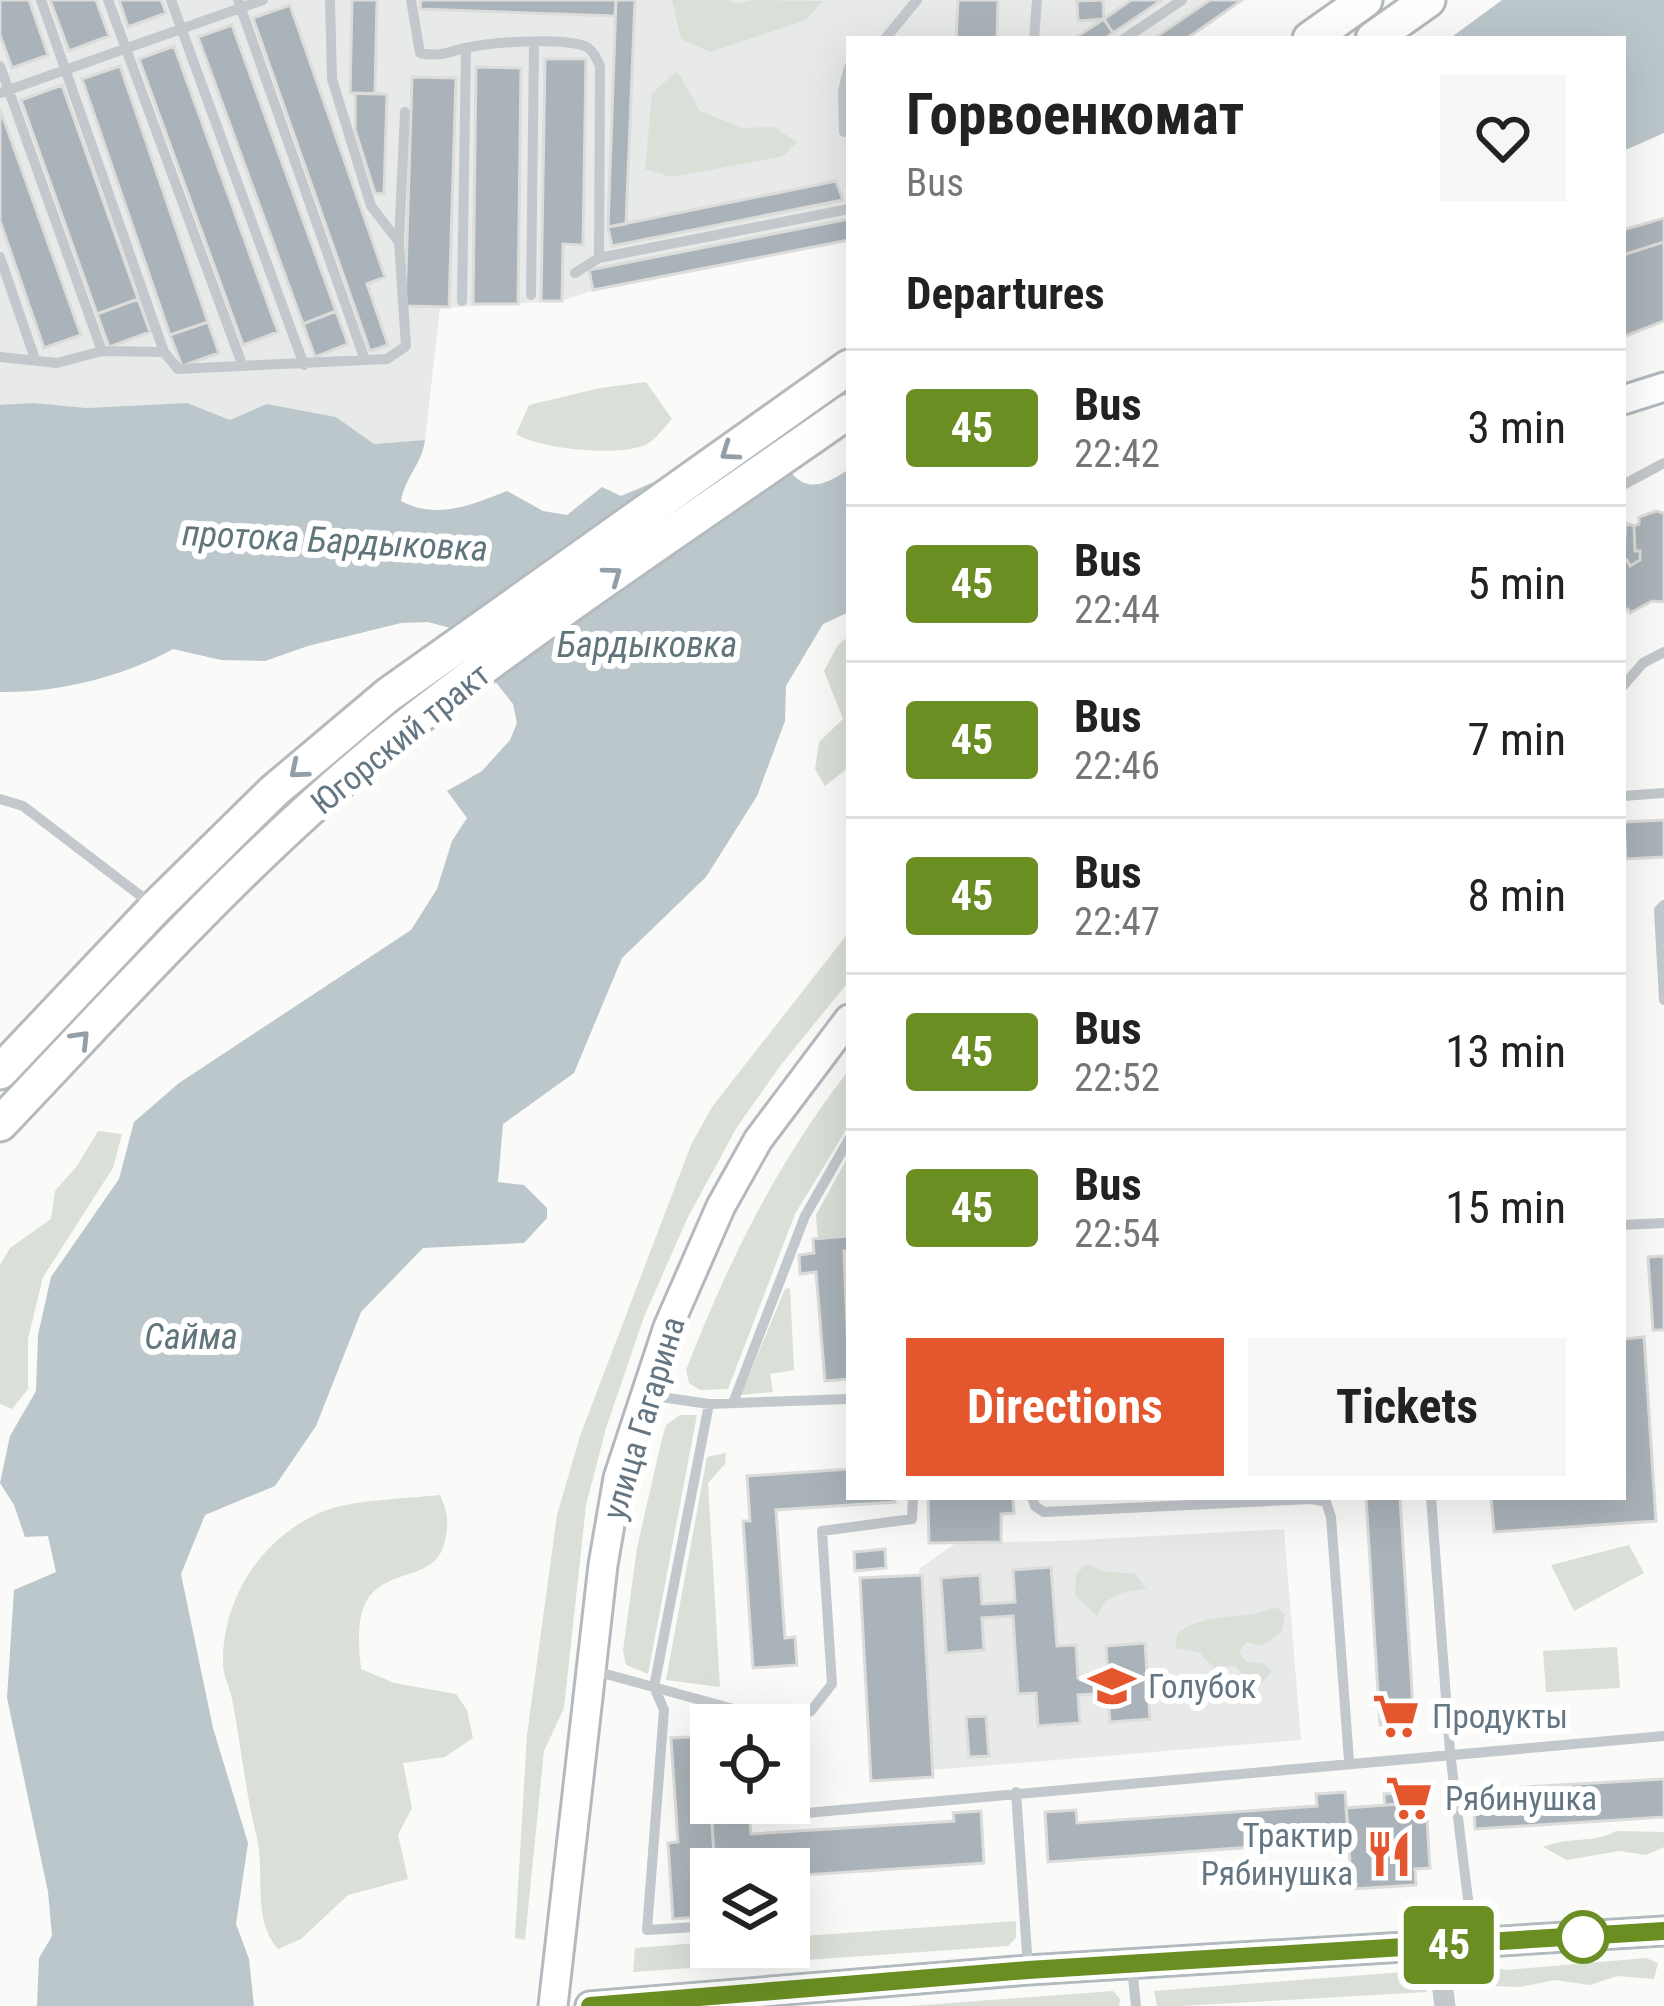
<!DOCTYPE html>
<html lang="en">
<head>
<meta charset="utf-8">
<style>
  body { margin:0; font-family:"Roboto Condensed",sans-serif; background:#f6f6f6; color:#222; height:100vh; display:flex; flex-direction:column; font-size:45px; white-space:nowrap }
  * { box-sizing:border-box; margin:0 }
  p { font-size:39px; color:#767676 }
  .icon { flex:none; width:66px; height:66px; fill:none; stroke:currentColor; stroke-width:2; stroke-linecap:round; stroke-linejoin:round }
  .map { position:relative; flex:1; overflow:hidden }
  .drawer { position:absolute; left:846px; top:36px; width:780px; height:1464px; display:flex; flex-direction:column; background:#fff; border-radius:0px; box-shadow:0 12px 48px #0002 }
  .drawer>* { flex:none }
  .badge { padding:0 24px; border-radius:9px; font-size:42px; line-height:78px }
  .controls { position:absolute; left:690px; top:1704px; display:grid; gap:24px }
  .controls a { display:grid; place-items:center; width:120px; height:120px; border-radius:0px; background:#fff; box-shadow:0 12px 48px #0002; font-size:60px }
  .map>.badge { position:absolute; translate:-50% -50%; box-shadow:0 0 0 6px #fff }
  h2 { padding:0 60px; font-size:45px; line-height:108px }
  .round { display:grid; place-items:center; flex:none; width:126px; height:126px; border-radius:0px; background:#f6f6f6 }
  .head { display:flex; align-items:center; justify-content:space-between; height:204px; padding:0 60px }
  h1 { font-size:57px; font-weight:700; line-height:90px }
  .primary-button { display:flex; gap:24px; margin-top:auto; padding:24px 60px }
  .primary-button a { flex:1; height:138px; border-radius:0px; background:#e4572e; color:#fff; font-size:48px; font-weight:700; line-height:138px; text-align:center }
  .primary-button a+a { background:#f6f6f6; color:#222 }
  ul { padding:0; list-style:none }
  li { display:flex; align-items:center; gap:36px; height:156px; padding:0 60px; border-top:3px solid #e0e0e0 }
  li div { flex:1 }
  li b { display:block; font-size:45px }
  li em { font-style:normal }
  li .badge { min-width:132px; font-weight:700; text-align:center }
  .map>svg:first-child { display:block }
</style>
</head>
<body>
<div class="map">
<svg width="1664" height="2006" viewBox="0 0 1664 2006">
  <rect width="100%" height="100%" fill="#fafaf8"/>
  <path fill="#e8e9e9" d="M0,0H1242L1186,39H849V240L593,290L562,301L440,308L425,440L374,444L336,417L267,404L230,421L187,403L86,408L0,405Z
    M1284,1529L1301,1740L932,1770L919,1569L956,1543L1062,1541Z"/>
  <path fill="#dadfd7" d="M672,0H729L734,4L753,0L823,1L806,20L710,52L681,39Z
    M677,71L700,111L743,128L774,127L797,142L783,156L705,171L672,177L645,169L652,93Z
    M646,382L672,419C664,427 655,441 645,445C619,457 539,449 516,434L529,405L600,388Z
    M849,636V767L825,786L815,769L819,742L843,719L824,671L838,645Z
    M849,932V981L780,1066L737,1127L687,1219L644,1317L606,1428L586,1505L564,1708L544,1751L525,1940L515,1938L527,1735L557,1515L580,1436L691,1145L712,1107Z
    M849,1070V1125L795,1214L728,1389L700,1390L689,1383L686,1370C728,1262 777,1162 849,1070Z
    M98,1131L122,1134L113,1168L43,1277L28,1339V1389L12,1409L0,1404V1265L10,1248L51,1219L55,1191L77,1166Z
    M849,1155V1236L818,1239L816,1215Z
    M790,1288L794,1370L770,1374L773,1392L741,1395L785,1289Z
    M680,1415H697L648,1674L626,1665L623,1651L637,1548L660,1447L666,1425Z
    M726,1453L725,1464L708,1483L720,1687L666,1680L707,1457Z
    M440,1495C448,1513 449,1522 445,1541C436,1583 386,1566 366,1602C356,1621 359,1648 361,1669L394,1683L456,1694L467,1710L473,1738L445,1757L403,1763L412,1808L398,1835L408,1879L348,1895L301,1939L278,1949C251,1919 266,1871 256,1834C245,1790 241,1744 232,1699C230,1687 223,1676 223,1664C222,1598 262,1537 322,1512C353,1499 406,1499 440,1495Z
    M1629,1545L1644,1573L1574,1611L1551,1565Z
    M1087,1564L1101,1571L1135,1574L1146,1589C1122,1592 1108,1593 1097,1616L1075,1595L1076,1574Z
    M1277,1607L1285,1615L1282,1631L1262,1646L1247,1642L1239,1651L1246,1662L1262,1663L1272,1670L1262,1683L1247,1679L1235,1666L1213,1667L1199,1652L1176,1648L1177,1634C1203,1611 1245,1622 1277,1607Z
    M1617,1647L1620,1688L1546,1692L1543,1651Z
    M1616,1831L1664,1832V1847L1646,1855L1619,1851L1567,1860L1543,1847C1570,1836 1594,1844 1616,1831Z
    M1016,1921V1938L1008,1946L633,1972L635,1948L711,1942V1947H789V1937Z
    M1646,1958L1658,1963L1654,1979L1617,1976L1590,1985L1555,1980L1520,1987L1492,1986L1490,1967L1506,1970Z
    M1416,1971L1431,1978L1426,1992L1180,2006H1157L1154,1991Z
    M1113,1991L1120,1999L1119,2006H910Z"/>
  <path fill="#bbc7cb" d="M1502,0H1664V133L1623,151V39H1449Z
    M33,403L86,408L187,403L230,420L267,404L336,417L374,444L425,440C422,464 405,477 401,501C436,520 472,505 507,491L543,511L567,515L602,487L621,496L694,465L771,444C796,483 806,499 849,469V612L823,624L786,686L785,721L757,796L706,877L622,958L574,1073L503,1124L498,1182L524,1185L547,1208V1218L524,1243L423,1248L361,1312L316,1426L275,1486L205,1515L181,1574L213,1728L248,1843L236,1924L249,1959L254,2006H37L39,1958L52,1936L48,1892L7,1698L14,1590L56,1572L48,1536L25,1537L14,1505L0,1483L10,1436L36,1391L38,1335L51,1277L119,1179L134,1122L179,1083L411,930L437,889L452,841L467,818L447,791L482,771L510,740L517,723L513,704L454,629L428,622L401,623L308,646L265,661L221,660L173,649C123,677 57,693 0,692V405Z"/>
  <path fill="#aab3b9" stroke="#dcdcda" stroke-width="3" d="M0,0H29L48,55L12,68L0,35Z
    M50,0H96L109,36L69,51Z
    M119,0H161L166,13L128,27Z
    M352,0H377L375,94L350,93Z
    M421,0H616L615,16L420,9Z
    M616,0H635L626,224L608,227Z
    M958,0H998L997,39H956Z
    M1103,0L1104,19L1078,21L1077,1Z
    M1131,0H1162L1113,33L1104,19Z
    M1210,0H1242L1186,39H1153Z
    M290,5L385,277L367,284L388,345L370,351L253,18Z
    M1104,19L1113,33L1104,39H1073Z
    M232,25L336,311L303,324L198,37Z
    M174,46L278,332L243,345L139,59Z
    M545,59H586L583,245L563,244L562,301H541Z
    M120,66L208,322L170,335L82,79Z
    M476,67L521,68L518,304H473Z
    M412,77L456,78L449,307L405,306Z
    M62,85L138,299L97,314L21,100Z
    M355,93L387,94L384,194L375,193L355,130Z
    M0,109L81,335L44,348L0,221Z
    M836,181L843,200L612,246L608,227Z
    M1664,218V242L1623,255V230Z
    M849,219V240L593,290L589,270Z
    M1664,242V321L1623,337V255Z
    M138,299L150,332L109,347L97,314Z
    M336,311L348,344L315,357L303,324Z
    M208,322L219,353L182,366L170,335Z
    M1656,511L1664,513V602L1652,601L1630,613L1628,609L1623,612V562L1627,560L1630,566L1640,560V551H1635L1634,526L1639,524V517Z
    M1626,523L1634,526L1635,551H1640V560L1630,566L1627,560L1623,562Z
    M1664,820V857L1626,859L1624,822Z
    M849,1236V1251H844L849,1379L825,1381L816,1272L800,1274L799,1255L814,1253L813,1239Z
    M1664,1256V1330H1653L1648,1257Z
    M1644,1337L1656,1521L1494,1532L1491,1497H1623V1339Z
    M849,1469V1497H894L895,1502L776,1510L785,1638L795,1637L797,1665L753,1668L743,1521H750L747,1476Z
    M928,1497H1013L1014,1513L1001,1514V1542L929,1543Z
    M1366,1497H1400L1413,1707L1379,1710Z
    M885,1549L886,1568L855,1571L854,1552Z
    M1051,1567L1057,1646L1076,1645L1078,1678L1108,1676L1106,1646L1145,1643L1150,1719L1110,1722L1108,1693L1078,1695L1080,1723L1038,1726L1036,1693L1018,1694L1013,1616L982,1618L984,1650L946,1653L941,1578L980,1575L982,1604L1015,1602L1013,1570Z
    M922,1575L933,1777L871,1781L860,1578Z
    M1413,1707V1723L1380,1725L1379,1710Z
    M986,1716L989,1756L969,1757L966,1717Z
    M743,1719V1725H711V1803H749L751,1834L954,1821L953,1813L981,1811L984,1863L789,1876V1869H715L705,1722Z
    M706,1736L715,1869H711V1916L673,1919L668,1843L678,1842L671,1738Z
    M1664,1779V1817L1475,1829L1473,1790Z
    M1345,1792L1349,1840L1048,1862L1045,1812L1076,1810L1077,1823L1317,1806L1316,1794Z
    M1425,1792L1426,1802L1385,1805L1384,1794Z
    M1426,1802L1430,1868L1415,1869L1416,1885L1352,1889L1346,1808Z"/>
  <g fill="none" stroke-linecap="round" stroke-linejoin="round">
    <defs>
      <path id="secondary" d="M1623,400L1664,387
        M553,2006L603,1565L618,1478L668,1327L721,1206L758,1140L849,1019
        M590,2006L1028,1970L1664,1931"/>
      <path id="primary" d="M1310,39L1365,0
        M1373,39L1428,0
        M0,1072L156,907L274,791L388,695L849,367
        M0,1124C134,983 264,837 418,717C557,609 705,512 849,411"/>
    </defs>
    <use href="#secondary" stroke="#b3babf" stroke-width="33"/>
    <use href="#primary" stroke="#b5babe" stroke-width="39"/>
    <path stroke="#c3c8cc" stroke-width="10" d="M41,0L164,352
      M108,0L242,364
      M171,0L304,365
      M238,0L365,360
      M411,0L420,53C440,57 447,52 466,48C492,42 556,38 582,45C592,48 596,57 600,66L599,258
      M885,39L917,0
      M1034,39L1037,0
      M1124,39L1182,0
      M0,66L102,351L164,352L178,369L387,359L406,346L399,242L371,206L332,79L330,0
      M0,93L263,0
      M844,132L843,91L849,67
      M399,242L405,112
      M0,257L35,359
      M575,273L599,258L849,209
      M531,295L534,43
      M462,301L466,48
      M0,357L57,363L102,351
      M1623,485L1664,463
      M1623,686L1643,663L1664,652
      M1623,796L1664,793
      M0,799L23,806L154,906
      M1664,905L1659,910L1664,1000
      M1623,1225L1664,1223
      M647,1395L709,1404L849,1399
      M733,1403L805,1216L849,1139
      M709,1404L654,1687L664,1710L647,1930L711,1926
      M1032,1497L1035,1506L1044,1512L1312,1499L1326,1502L1331,1517L1349,1761
      M1431,1497L1450,1752L1473,1940
      M595,1671L781,1722L811,1711L832,1684L822,1531L912,1519L913,1497
      M1016,1792L1028,1968
      M779,1803L785,1813L795,1814L1664,1736
      M1132,1967L1136,2006"/>
    <path stroke="#c3c8cc" stroke-width="21" d="M1437,1945L1445,2006"/>
    <use href="#secondary" stroke="#fff" stroke-width="27"/>
    <use href="#primary" stroke="#fff" stroke-width="33"/>
  </g>
  <defs><path id="oneway-chevron" d="M-2-3.5L2.5 0L-2 3.5" fill="none" stroke-width="1.6" stroke-linecap="round" stroke-linejoin="round" transform="scale(3)"/></defs>
  <g stroke="#939fa8">
    <use href="#oneway-chevron" transform="translate(729 452) rotate(145)"/>
    <use href="#oneway-chevron" transform="translate(613 575) rotate(-36)"/>
    <use href="#oneway-chevron" transform="translate(298 770) rotate(140)"/>
    <use href="#oneway-chevron" transform="translate(81 1039) rotate(-46)"/>
  </g>
  <g fill="none" stroke-linecap="round" stroke-linejoin="round">
    <defs>
      <path id="line" d="M590,2006L1028,1970L1664,1931"/>
    </defs>
    <use href="#line" stroke="#fff" stroke-width="27"/>
    <use href="#line" stroke="#6b8e23" stroke-width="18"/>
  </g>
  <defs>
    <symbol id="school-bare" viewBox="-9 -9 18 18"><path d="M0-5L7-2L0 1L-7-2ZM-4 1L0 2.5L4 1V4Q0 6-4 4Z" fill="#e4572e" stroke="#fff" stroke-width="2.5" paint-order="stroke"/></symbol>
    <symbol id="supermarket-bare" viewBox="-9 -9 18 18"><path d="M-6-5.5h2.5l.6 2H6L4.5 2H-2.5L-4.4-4H-6ZM-1.5 3.2a1.3 1.3 0 1 0 .1 0ZM3 3.2a1.3 1.3 0 1 0 .1 0Z" fill="#e4572e" stroke="#fff" stroke-width="2.5" paint-order="stroke"/></symbol>
    <symbol id="restaurant-bare" viewBox="-9 -9 18 18"><path d="M-5-6h1v4h1v-4h1v4h1v-4h1v5L-1.5 .5V6h-2V.5L-5-1ZM5-6V6H3V1.5H1.5Q1.5-4 5-6Z" fill="#e4572e" stroke="#fff" stroke-width="2.5" paint-order="stroke"/></symbol>
  </defs>
  <g fill-rule="evenodd">
    <use href="#school-bare" x="1079" y="1653" width="66" height="66"/>
    <use href="#supermarket-bare" x="1363" y="1683" width="66" height="66"/>
    <use href="#supermarket-bare" x="1376" y="1765" width="66" height="66"/>
    <use href="#restaurant-bare" x="1356" y="1821" width="66" height="66"/>
  </g>
  <circle fill="#fff" stroke="#6b8e23" stroke-width="6" cx="1583" cy="1937" r="24"/>
  <g text-anchor="middle" stroke-width="12" stroke-linejoin="round" paint-order="stroke">
    <g font-size="33" fill="#657683" stroke="#fff">
      <text transform="translate(400 738) rotate(-39)" y="12">Югорский тракт</text>
      <text transform="translate(643 1418) rotate(-73)" y="12">улица Гагарина</text>
    </g>
    <g font-size="33" fill="#657683" stroke="#fff" text-anchor="start">
      <text x="1148" y="1698">Голубок</text>
      <text x="1432" y="1728">Продукты</text>
      <text x="1445" y="1810">Рябинушка</text>
      <text x="1353" y="1847" text-anchor="end">Трактир<tspan x="1353" dy="38">Рябинушка</tspan></text>
    </g>
    <g font-size="36" font-style="italic" fill="#60757c" stroke="#fff">
      <text transform="translate(335 540) rotate(3)" y="13">протока Бардыковка</text>
      <text x="647" y="657">Бардыковка</text>
      <text x="191" y="1349">Сайма</text>
    </g>
  </g>
</svg>
<div class="controls">
<a><svg class="icon" aria-label="locate" viewBox="0 0 24 24"><circle cx="12" cy="12" r="6"/><path d="M12 2v4M12 18v4M2 12h4M18 12h4"/></svg></a>
<a><svg class="icon" aria-label="layers" viewBox="0 0 24 24"><path d="M12 4l9 5-9 5-9-5zM3 14l9 5 9-5"/></svg></a>
</div>
<b class="badge" style="left:1449px;top:1945px;background:#6b8e23;color:#fff">45</b>
<section class="drawer">
<div class="head"><div><h1>Горвоенкомат</h1><p>Bus</p></div><a class="round"><svg class="icon" aria-label="heart" viewBox="0 0 24 24"><path d="M12 20l-8-8c-3-5 5-10 8-4 3-6 11-1 8 4z"/></svg></a></div>
<h2>Departures</h2>
<ul>
<li><span class="badge" style="background:#6b8e23;color:#fff">45</span><div><b>Bus</b><p>22:42</p></div><em>3 min</em></li>
<li><span class="badge" style="background:#6b8e23;color:#fff">45</span><div><b>Bus</b><p>22:44</p></div><em>5 min</em></li>
<li><span class="badge" style="background:#6b8e23;color:#fff">45</span><div><b>Bus</b><p>22:46</p></div><em>7 min</em></li>
<li><span class="badge" style="background:#6b8e23;color:#fff">45</span><div><b>Bus</b><p>22:47</p></div><em>8 min</em></li>
<li><span class="badge" style="background:#6b8e23;color:#fff">45</span><div><b>Bus</b><p>22:52</p></div><em>13 min</em></li>
<li><span class="badge" style="background:#6b8e23;color:#fff">45</span><div><b>Bus</b><p>22:54</p></div><em>15 min</em></li>
</ul>
<div class="primary-button"><a>Directions</a><a>Tickets</a></div>
</section>
</div>
</body>
</html>
